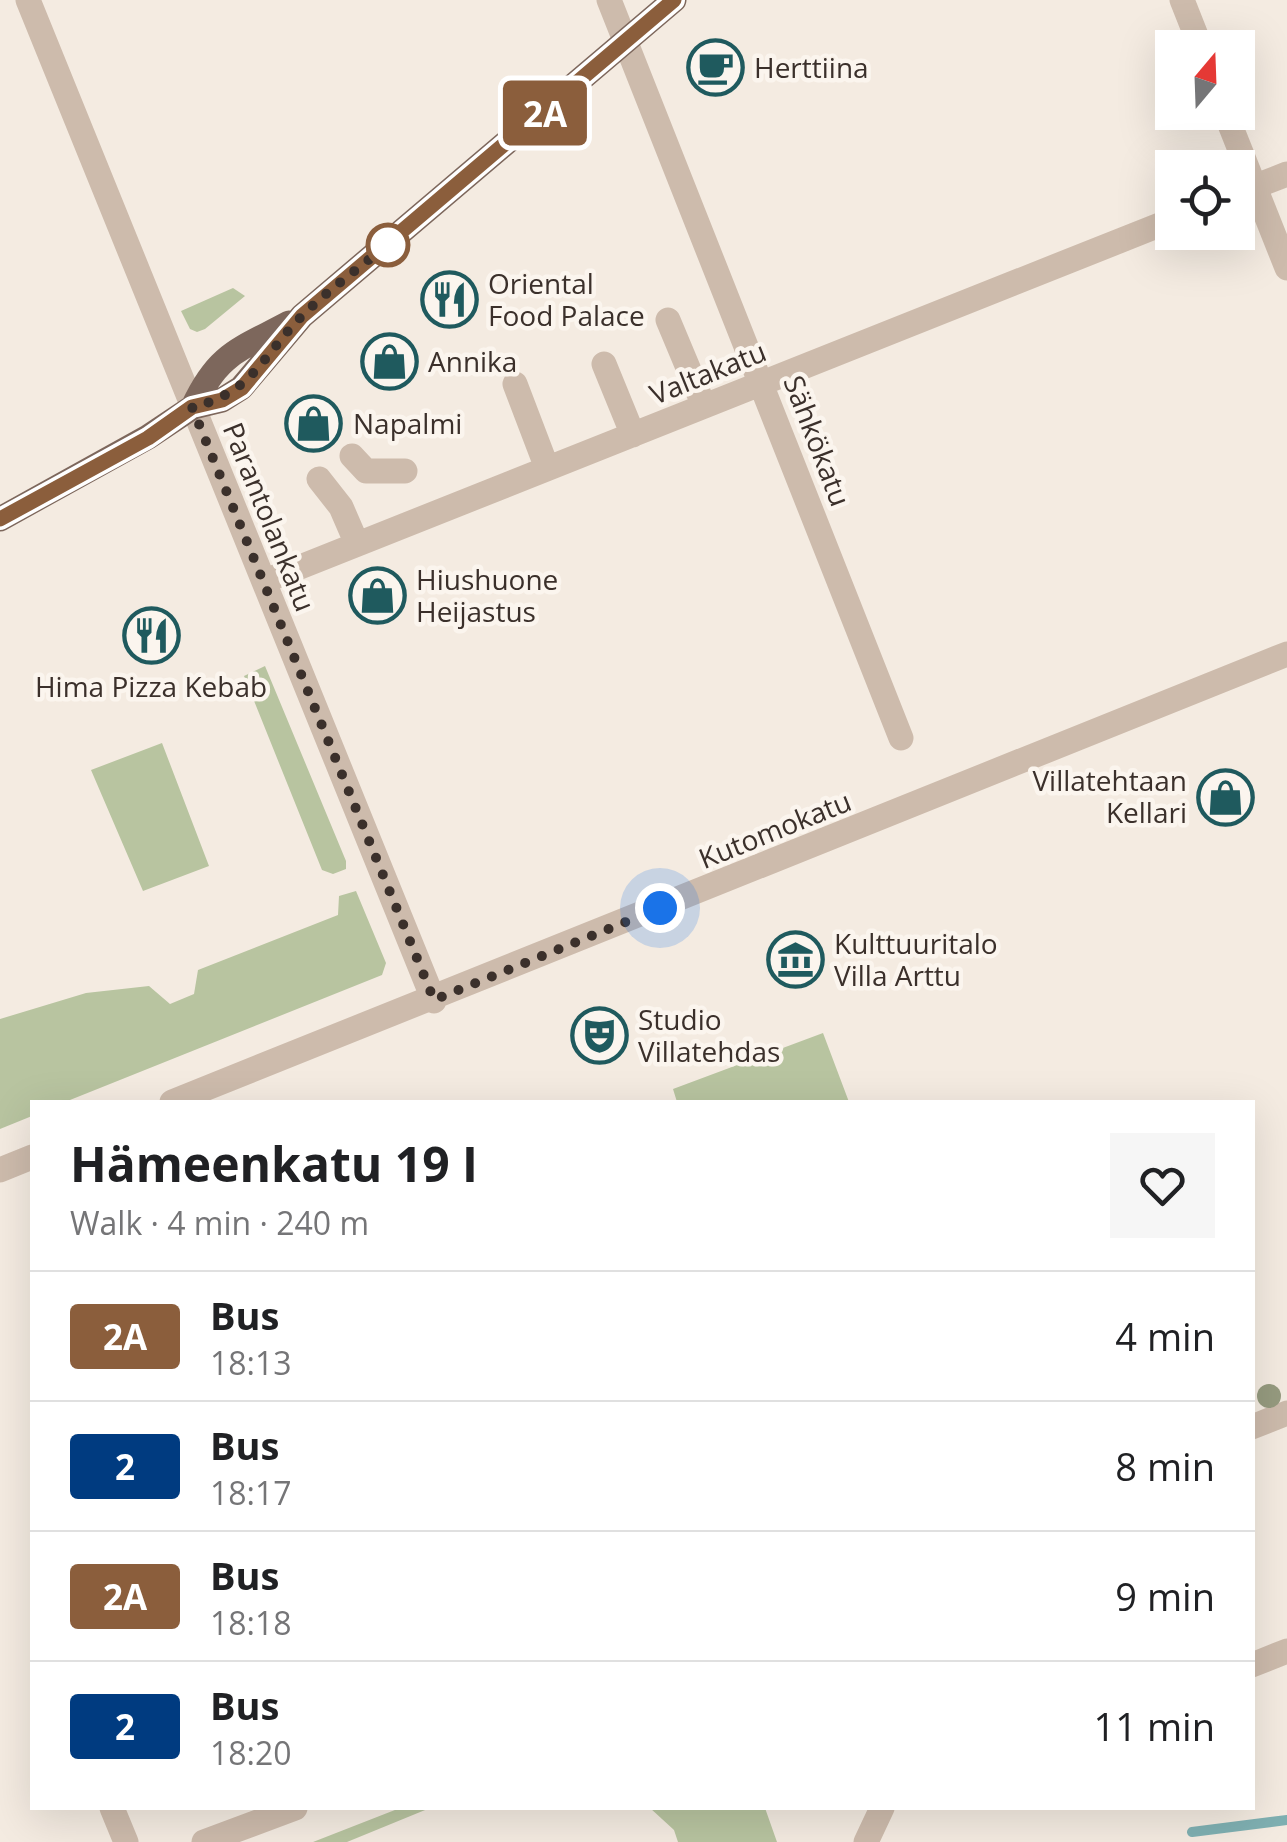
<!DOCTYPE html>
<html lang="en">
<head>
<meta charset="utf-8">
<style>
  body { margin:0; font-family:"Open Sans",sans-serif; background:#f6f6f6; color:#202124; height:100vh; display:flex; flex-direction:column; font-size:38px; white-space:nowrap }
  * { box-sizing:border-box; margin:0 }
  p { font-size:32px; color:#757577 }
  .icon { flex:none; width:55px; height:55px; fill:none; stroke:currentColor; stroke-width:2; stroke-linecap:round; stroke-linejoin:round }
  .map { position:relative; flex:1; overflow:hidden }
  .panel { position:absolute; left:30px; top:1100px; width:1225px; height:710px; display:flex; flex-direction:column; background:#fff; border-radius:0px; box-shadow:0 10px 40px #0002 }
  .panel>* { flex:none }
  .badge { padding:0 20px; border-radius:8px; font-size:35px; line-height:65px }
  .needle { width:65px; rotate:19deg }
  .tools { position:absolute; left:1155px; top:30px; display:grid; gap:20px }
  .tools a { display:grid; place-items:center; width:100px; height:100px; border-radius:0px; background:#fff; box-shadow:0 10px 40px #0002; font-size:50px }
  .you { position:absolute; width:50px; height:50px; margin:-25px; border:8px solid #fff; border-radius:50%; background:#1a73e8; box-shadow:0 0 0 15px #1a73e833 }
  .map>.badge { position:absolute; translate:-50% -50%; box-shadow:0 0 0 5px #fff }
  .round { display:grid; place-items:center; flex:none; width:105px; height:105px; border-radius:0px; background:#f6f6f6 }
  .headline { display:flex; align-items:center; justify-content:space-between; height:170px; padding:0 40px }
  h1 { font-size:48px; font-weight:700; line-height:75px }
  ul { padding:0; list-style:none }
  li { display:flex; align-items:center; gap:30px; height:130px; padding:0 40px; border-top:2px solid #e0e0e0 }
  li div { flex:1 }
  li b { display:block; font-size:38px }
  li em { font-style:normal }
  li .badge { min-width:110px; font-weight:700; text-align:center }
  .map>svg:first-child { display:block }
</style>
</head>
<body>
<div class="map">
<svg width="1287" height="1842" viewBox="0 0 1287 1842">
  <rect width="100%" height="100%" fill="#f4ebe1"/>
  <path fill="#b8c4a0" d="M233,288L245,296L205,329L197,332L190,329L181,311Z
    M265,666L346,861V869L333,874L322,870L244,676Z
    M162,743L209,866L143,891L91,770Z
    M356,891L386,963L382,975L65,1102H32V1116L0,1129V1019L86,993L149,986L170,1004L194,994L198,970L338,915L339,896Z
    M823,1033L849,1102H677L673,1089Z
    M400,1808H430L347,1842H313Z
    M650,1808H765L777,1842H678L674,1830Z"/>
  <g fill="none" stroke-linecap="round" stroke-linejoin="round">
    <path stroke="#7fb0b2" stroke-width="10" d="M1192,1832L1287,1820"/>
    <path stroke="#cdbbac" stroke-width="25" d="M28,0L434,1001
      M609,0L901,738
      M1182,0L1201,48
      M1225,112L1287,268
      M1238,193L1287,174
      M668,320L704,406
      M604,364L633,435
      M515,384L547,468
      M352,456L366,471H405
      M319,479L341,507L357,544
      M265,581L1172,220
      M172,1102L1287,654
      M0,1170L32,1157
      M1252,1427L1287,1413
      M1252,1665L1287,1651
      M112,1808L126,1842
      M204,1842L295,1808
      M866,1842L882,1808"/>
    <path stroke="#7d675c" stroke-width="25" d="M193,407C218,353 239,350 289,323
      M0,519L148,437L193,407L222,400L241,388L302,316L674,0"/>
  </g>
  <circle fill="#969b7f" cx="1269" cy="1396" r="12"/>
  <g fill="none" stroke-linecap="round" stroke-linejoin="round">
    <defs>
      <path id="line" d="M0,519L148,438L192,407L222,400L242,388L302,316L674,0"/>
    </defs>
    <use href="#line" stroke="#fff" stroke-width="22"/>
    <use href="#line" stroke="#8b5e3c" stroke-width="15"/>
    <path stroke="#3b302b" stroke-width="10" stroke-dasharray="0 18" d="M388,245L392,241C362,266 329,289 302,316C263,355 252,394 192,407L434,1000L660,908"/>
  </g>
  <defs>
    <symbol id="cafe-ring" viewBox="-11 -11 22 22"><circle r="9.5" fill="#fbf5ee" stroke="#1f5a5e" stroke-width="1.5"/><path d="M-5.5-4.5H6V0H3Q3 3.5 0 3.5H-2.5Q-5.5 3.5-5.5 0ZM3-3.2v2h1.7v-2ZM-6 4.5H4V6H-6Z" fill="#1f5a5e"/></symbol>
    <symbol id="restaurant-ring" viewBox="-11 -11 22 22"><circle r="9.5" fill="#fbf5ee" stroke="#1f5a5e" stroke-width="1.5"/><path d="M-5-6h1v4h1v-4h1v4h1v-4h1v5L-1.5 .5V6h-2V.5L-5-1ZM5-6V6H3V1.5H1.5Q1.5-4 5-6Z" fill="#1f5a5e"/></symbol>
    <symbol id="shop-ring" viewBox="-11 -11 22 22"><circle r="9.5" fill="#fbf5ee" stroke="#1f5a5e" stroke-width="1.5"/><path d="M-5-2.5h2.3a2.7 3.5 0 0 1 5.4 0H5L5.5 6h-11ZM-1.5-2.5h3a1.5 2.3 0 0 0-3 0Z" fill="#1f5a5e"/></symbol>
    <symbol id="museum-ring" viewBox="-11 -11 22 22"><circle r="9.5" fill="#fbf5ee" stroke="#1f5a5e" stroke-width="1.5"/><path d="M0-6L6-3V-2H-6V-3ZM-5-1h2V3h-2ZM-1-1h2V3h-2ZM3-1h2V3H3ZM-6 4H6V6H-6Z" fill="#1f5a5e"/></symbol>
    <symbol id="theatre-ring" viewBox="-11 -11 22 22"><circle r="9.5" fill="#fbf5ee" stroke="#1f5a5e" stroke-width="1.5"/><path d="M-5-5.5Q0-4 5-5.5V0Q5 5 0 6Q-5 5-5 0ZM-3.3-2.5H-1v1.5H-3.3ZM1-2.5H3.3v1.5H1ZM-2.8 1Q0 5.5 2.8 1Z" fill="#1f5a5e"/></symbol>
  </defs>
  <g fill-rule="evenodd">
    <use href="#cafe-ring" x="684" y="36" width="63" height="63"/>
    <use href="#restaurant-ring" x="418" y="268" width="63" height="63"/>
    <use href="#shop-ring" x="358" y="330" width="63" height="63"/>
    <use href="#shop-ring" x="282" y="392" width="63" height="63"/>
    <use href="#shop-ring" x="346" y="564" width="63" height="63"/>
    <use href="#restaurant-ring" x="120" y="604" width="63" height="63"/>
    <use href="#shop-ring" x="1194" y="766" width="63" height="63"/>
    <use href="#museum-ring" x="764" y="928" width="63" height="63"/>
    <use href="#theatre-ring" x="568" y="1004" width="63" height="63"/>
  </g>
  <circle fill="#fff" stroke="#8b5e3c" stroke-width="5" cx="388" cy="245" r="20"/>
  <g text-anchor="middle" stroke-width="9" stroke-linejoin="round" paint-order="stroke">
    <g font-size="28" fill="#3b302b" stroke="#fbf5ee" text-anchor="start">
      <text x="754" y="78">Herttiina</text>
      <text x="488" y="294">Oriental<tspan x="488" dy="32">Food Palace</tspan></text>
      <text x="428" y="372">Annika</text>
      <text x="353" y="434">Napalmi</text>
      <text x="416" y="590">Hiushuone<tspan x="416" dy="32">Heijastus</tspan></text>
      <text x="151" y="697" text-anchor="middle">Hima Pizza Kebab</text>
      <text x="1187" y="791" text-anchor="end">Villatehtaan<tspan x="1187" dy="32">Kellari</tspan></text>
      <text x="834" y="954">Kulttuuritalo<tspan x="834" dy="32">Villa Arttu</tspan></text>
      <text x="638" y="1030">Studio<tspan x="638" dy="32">Villatehdas</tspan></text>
    </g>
    <g font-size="28" fill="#3b302b" stroke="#fbf5ee">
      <text transform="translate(708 373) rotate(-22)" y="10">Valtakatu</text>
      <text transform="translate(817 441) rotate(69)" y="10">Sähkökatu</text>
      <text transform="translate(269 517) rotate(68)" y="10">Parantolankatu</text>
      <text transform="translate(775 830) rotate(-22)" y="10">Kutomokatu</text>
    </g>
  </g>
</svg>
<div class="tools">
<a><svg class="needle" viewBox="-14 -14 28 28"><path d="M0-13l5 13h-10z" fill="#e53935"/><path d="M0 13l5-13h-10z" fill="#757577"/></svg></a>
<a><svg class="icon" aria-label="locate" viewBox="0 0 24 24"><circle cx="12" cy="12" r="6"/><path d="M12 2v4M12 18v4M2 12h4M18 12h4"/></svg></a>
</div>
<div class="you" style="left:660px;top:908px"></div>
<b class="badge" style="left:545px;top:113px;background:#8b5e3c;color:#fff">2A</b>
<section class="panel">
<div class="headline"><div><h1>Hämeenkatu 19 I</h1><p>Walk · 4 min · 240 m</p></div><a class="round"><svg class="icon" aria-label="heart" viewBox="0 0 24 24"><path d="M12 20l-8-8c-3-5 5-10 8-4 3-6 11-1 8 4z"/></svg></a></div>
<ul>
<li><span class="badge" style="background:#8b5e3c;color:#fff">2A</span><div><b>Bus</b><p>18:13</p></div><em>4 min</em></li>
<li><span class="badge" style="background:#003b80;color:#fff">2</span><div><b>Bus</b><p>18:17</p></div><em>8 min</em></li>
<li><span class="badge" style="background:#8b5e3c;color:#fff">2A</span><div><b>Bus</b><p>18:18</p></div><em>9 min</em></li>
<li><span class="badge" style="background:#003b80;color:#fff">2</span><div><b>Bus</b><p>18:20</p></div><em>11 min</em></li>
</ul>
</section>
</div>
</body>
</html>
